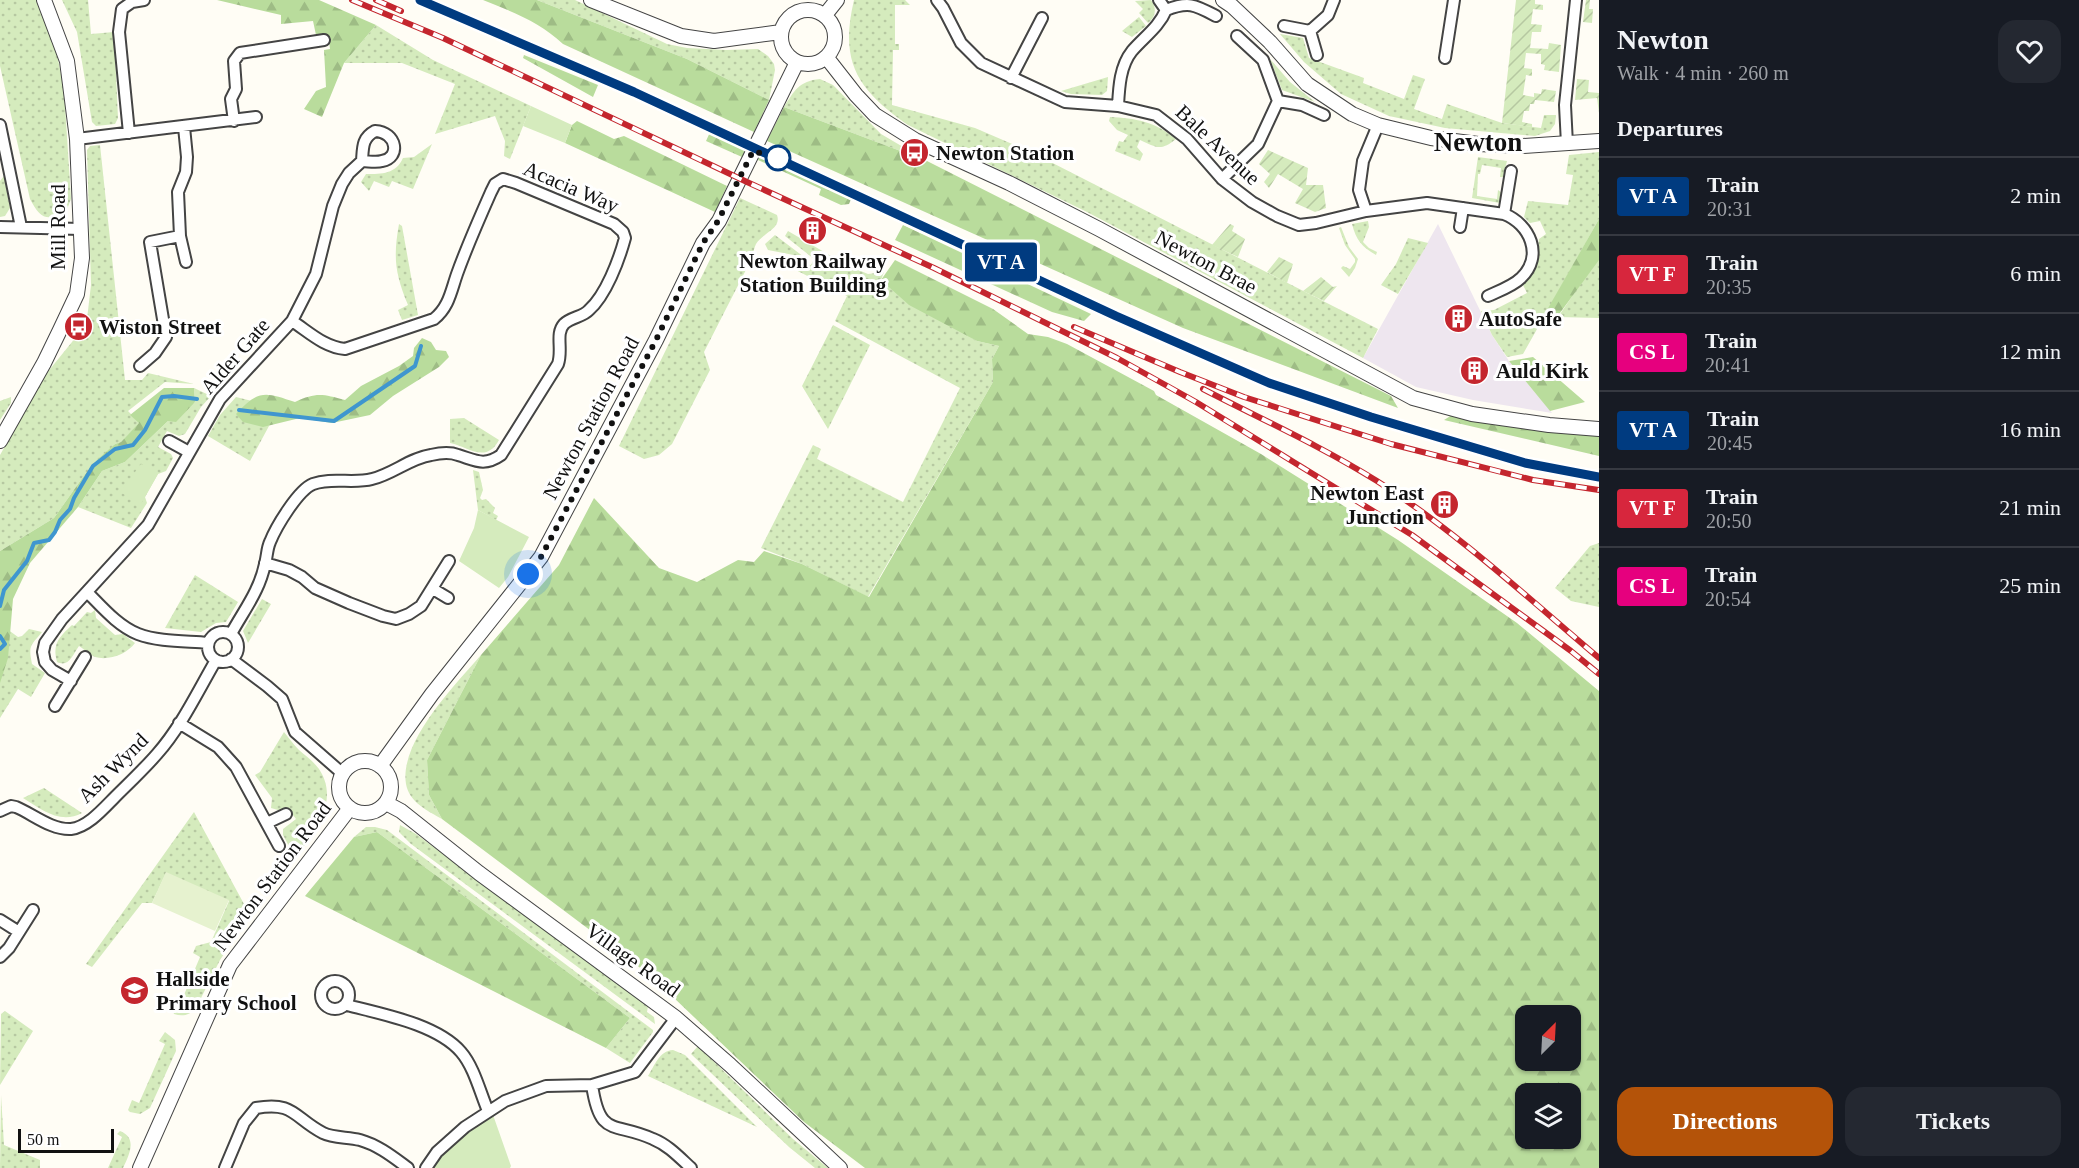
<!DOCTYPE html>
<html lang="en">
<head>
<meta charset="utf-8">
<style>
  body { margin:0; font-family:"Times New Roman",serif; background:#242831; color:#f1f3f6; height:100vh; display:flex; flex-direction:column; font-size:22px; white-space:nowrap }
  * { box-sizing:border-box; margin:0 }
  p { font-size:20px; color:#9ea1a6 }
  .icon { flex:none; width:33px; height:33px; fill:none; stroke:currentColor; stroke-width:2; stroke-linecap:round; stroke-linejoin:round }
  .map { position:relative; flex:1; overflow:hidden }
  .panel { display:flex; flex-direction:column; background:#171b24; width:480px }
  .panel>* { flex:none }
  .badge { padding:0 12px; border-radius:4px; font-size:21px; line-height:39px }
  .needle { width:39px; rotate:24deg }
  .controls { position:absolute; left:1515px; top:1005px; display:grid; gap:12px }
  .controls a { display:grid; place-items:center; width:66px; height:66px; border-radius:12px; background:#171b24; box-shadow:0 2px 4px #0004; font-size:30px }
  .scale { position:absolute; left:18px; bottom:15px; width:96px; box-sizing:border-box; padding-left:6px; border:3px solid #111; border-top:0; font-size:16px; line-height:21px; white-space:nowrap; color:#111; -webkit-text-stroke:4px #fff; paint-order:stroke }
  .you { position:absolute; width:30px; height:30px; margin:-15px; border:4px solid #fff; border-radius:50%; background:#1a73e8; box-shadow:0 0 0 9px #1a73e833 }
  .map>.badge { position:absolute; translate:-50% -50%; box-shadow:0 0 0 3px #fff }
  h2 { padding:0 18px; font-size:22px; line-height:54px }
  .round { display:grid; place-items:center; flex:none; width:63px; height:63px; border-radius:18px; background:#242831 }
  .headline { display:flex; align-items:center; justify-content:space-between; height:102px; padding:0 18px }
  h1 { font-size:28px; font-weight:700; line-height:45px }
  .cta { display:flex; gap:12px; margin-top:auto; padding:12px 18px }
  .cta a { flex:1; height:69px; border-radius:18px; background:#b45309; color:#fff; font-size:24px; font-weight:700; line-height:69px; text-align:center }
  .cta a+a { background:#242831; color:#f1f3f6 }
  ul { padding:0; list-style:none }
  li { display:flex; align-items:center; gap:18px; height:78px; padding:0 18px; border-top:2px solid #363941 }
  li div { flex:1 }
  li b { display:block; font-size:22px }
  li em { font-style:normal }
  li .badge { min-width:66px; font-weight:700; text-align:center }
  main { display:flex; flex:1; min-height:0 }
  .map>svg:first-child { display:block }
</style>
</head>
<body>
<main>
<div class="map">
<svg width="1599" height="1168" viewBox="0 0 1599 1168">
  <defs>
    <pattern id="grass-dots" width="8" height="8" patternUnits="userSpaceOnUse" patternTransform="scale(1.5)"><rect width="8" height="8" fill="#d5ebbd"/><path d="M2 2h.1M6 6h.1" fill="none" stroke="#b6c8a1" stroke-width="1.8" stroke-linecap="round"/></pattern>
    <pattern id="forest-firs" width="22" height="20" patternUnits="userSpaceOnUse" patternTransform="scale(1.5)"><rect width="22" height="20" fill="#b9dc9c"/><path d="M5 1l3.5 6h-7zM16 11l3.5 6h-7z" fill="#9ebc85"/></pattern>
    <pattern id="garden-furrows" width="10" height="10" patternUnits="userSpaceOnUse" patternTransform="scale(1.5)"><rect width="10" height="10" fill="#d5ebbd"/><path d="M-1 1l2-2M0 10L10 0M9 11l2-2" fill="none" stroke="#b6c8a1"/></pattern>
  </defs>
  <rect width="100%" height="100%" fill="#fffdf5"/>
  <path fill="#eee6ef" d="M1438,224L1492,335L1509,361L1552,413L1473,400L1416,387L1363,358Z"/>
  <path fill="url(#grass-dots)" d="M0,0H36L57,54L64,90L71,199L66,212C46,222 40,218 30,199L0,66Z
    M62,0H88L91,34L114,32L118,118L115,124L96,126L92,122L77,32Z
    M537,0H575L667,44L687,48L726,50L758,49L768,56L774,64L775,70L769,100L687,59Z
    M854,0H905L910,5H895V44H899V50H893L892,105L975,128L1033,153L1378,329L1363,358L1087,212L908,125C858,90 839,63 854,0Z
    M1151,0C1157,8 1156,17 1148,23L1139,13L1143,9L1135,1Z
    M1139,17L1146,26L1132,37L1122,31Z
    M376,25L433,60L531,106L510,159L504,156L505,141L495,116L435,134L455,84L402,63H344Z
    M1280,34L1303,38L1309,58L1364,78L1363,83L1404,99L1413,75L1425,79L1414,109L1442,119L1447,104L1502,123L1541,128L1544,115H1556L1555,124L1550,131L1535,136L1445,128L1389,116L1341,94L1304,62Z
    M1270,59L1290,82L1315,102L1282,90Z
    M1108,77L1107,91L1102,95L1071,94L1061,91Z
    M820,79L833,85L881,134L927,161L784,107C794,91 799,81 820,79Z
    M1110,117C1135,118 1156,122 1176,139C1160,152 1156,147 1140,140L1137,147L1143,154L1140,161L1115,151L1119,141L1123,142L1128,135L1117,130L1109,121Z
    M432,144L413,189L392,181L389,187L374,181L369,191L361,182L366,174C382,174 396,174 403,158L414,157Z
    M100,145L125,380H142L148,373L194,384L165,382L128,411L140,423L121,442L115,444L83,477L54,518L0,551V455L46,374L72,342L87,319L91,285L87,150L90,146Z
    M1599,152V219L1523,354L1507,357L1492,335L1481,311L1494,310L1527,293L1523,285L1535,268L1539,239L1546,234L1540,221L1530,223L1524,217L1528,201L1568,205L1573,175L1566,174L1569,155Z
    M1478,157L1507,161L1503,177H1500L1501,168L1482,165L1480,174H1478L1477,196L1497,199L1498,190L1502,193L1500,203L1472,198Z
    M4,176L10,208L5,216L0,217V181Z
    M740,198L777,215C782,229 762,233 756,244C754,248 753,254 752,258L704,352L710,370L672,444L659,455L644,459L619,446Z
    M1368,221L1369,227L1363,242L1369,248L1377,252L1376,255C1362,247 1356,240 1352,224Z
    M399,224L402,226L418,315L402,320L398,310L408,305C395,273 393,258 399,224Z
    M1341,227L1349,247L1358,259L1355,268L1349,277L1341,268L1343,266L1350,269L1355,262V259L1345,245L1339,228Z
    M788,231L843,263L850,258L858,264L856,269L868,274L884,272L881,280L977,341L999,346L992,359L993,382L868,597L802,564L761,548L813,445L821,449L817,459L903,502L960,388L835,321L847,296L776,260L773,256L811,265L814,259L785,236Z
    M775,235L804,257L768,250L765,244Z
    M1408,238L1428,243L1398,294L1381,285L1396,264Z
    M1597,260H1599V318L1558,317Z
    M833,325L870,345L828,429L802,386Z
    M194,388L211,396L201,407L185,434L179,436L167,431L158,447L171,454L173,458L166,471L158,474L145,497L147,503L131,528L78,507L102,471L125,462L168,421L195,402Z
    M11,397V403L0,420V401Z
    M236,397L260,403L269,426L250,461L208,436L220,415Z
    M464,418L499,440C486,464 469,447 450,443V419Z
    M473,470L479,472L483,490L480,498L482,500L486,499L495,508L493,513L498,516L496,520L478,510Z
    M1599,543V607L1571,601L1555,588L1590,546Z
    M195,575L238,602L226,622L216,623L201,632L165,628Z
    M262,599L271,604L248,643L243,631Z
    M95,610L96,618L115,635L123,634L135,643C127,654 109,661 95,657C90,655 84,649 79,646C73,654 69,668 57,662C52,644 59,637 72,625L74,626L87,612L91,613Z
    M7,629L18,637L22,636L29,629L42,632C31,646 28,644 32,664L45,673L31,697L18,689L0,718V662Z
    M481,655L427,760L429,795L442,819C428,811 409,802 406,784C399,742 455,685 481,655Z
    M284,732C289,738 293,744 299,750C306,756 314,762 319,769C343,805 307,841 287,869L281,857L291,850L283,835V829L296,819L290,811L278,810L271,808L272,798L255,775L260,772Z
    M44,788L82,813C60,825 41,809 23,798Z
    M194,812L250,915L220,960L196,1008C190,1015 183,1017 174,1014L172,1009L173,1007L178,1009L200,957L193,953L196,946L211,942L229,901L166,873L152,903H142L92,967L86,964Z
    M400,825L416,834L648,1006L647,1012L654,1017L655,1024L411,844L399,832Z
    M366,827H375L387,830L653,1030V1032L630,1063L606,1048L630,1018L377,832L354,837Z
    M5,1011L33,1031L0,1085L1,1014Z
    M165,1032L175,1040L176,1051L150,1108L140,1114L130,1112L128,1110L132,1100L139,1103L165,1044L159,1041Z
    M698,1046L793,1139L828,1168H815L789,1147L691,1054Z
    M673,1050L685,1055L757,1127L648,1076C655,1065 659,1051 673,1050Z
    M1,1095L4,1145L40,1160V1168H0Z
    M120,1131C138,1138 129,1155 123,1168H108L122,1137L117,1134Z"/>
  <path fill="url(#forest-firs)" fill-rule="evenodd" d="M217,0H319L376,25L344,63L322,117L304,109L316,91L326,87L324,50L330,49L328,34L316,35L313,21L281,24V15Z
    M483,0H537L687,59L769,100L754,132L563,44C540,22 513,12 483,0Z
    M524,55L598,85L593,97L523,58Z
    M784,107L927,161L1391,396L1398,408L1183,328L767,141Z
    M577,121L614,139L624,136L727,186L715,212L565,143L572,125Z
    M711,130L746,148L742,157L706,141Z
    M760,155L852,197L849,204L841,205L819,195L821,189L758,160Z
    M1599,219V260L1557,317H1543Z
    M903,225L1091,314L1084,321L1052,312L895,240Z
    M895,260L993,309L1028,334L1048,337L1067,344L1154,391L1156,395L1261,454L1398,540L1517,623L1599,691V1168H865L804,1122L651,976L442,819L429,795L427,760L481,655L559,565L594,498L659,568L697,582L738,560L754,562L764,551L802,564L869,597L993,382L992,359L999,346L977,341L909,305L881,280ZM1526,1016H1570V1060H1526ZM1526,1094H1570V1138H1526Z
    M422,338L431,342L436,350L446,351L449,357L439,367L393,396L370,415L332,423L300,418L263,427L243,422L236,414C259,389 265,392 295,402C316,392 323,394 345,400L361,386L399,366L413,356L414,348Z
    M1533,357L1585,402L1550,411L1509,361Z
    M164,388H194L195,402L176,422L168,421L125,462L102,471L78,507L30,563L13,599L8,658L0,683V551L54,518L83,477L98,459L115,444L121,442L139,423L130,415Z
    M1452,415L1599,432V456L1444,420Z
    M377,832L630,1018L606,1048L305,896L354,837Z"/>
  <path fill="#d5ebbd" d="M531,106L572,125L565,143L523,126Z
    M141,464L158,474L141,504L120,492Z
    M478,510L529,537L508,577L499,588L459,561L474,528Z
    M492,1112L511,1166L510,1168H430L439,1152Z"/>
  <path fill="url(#garden-furrows)" d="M1516,0H1535V4L1543,5V10L1533,9L1531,24L1542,25L1541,32H1532L1530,48L1548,49L1549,43L1561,45L1559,72L1544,70L1545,65L1541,64V54L1526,53L1524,68L1532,69V76L1526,75L1523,95L1534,97V93L1541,94L1542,89L1556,91L1554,102L1535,100L1534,104H1530L1529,111H1524L1522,122L1532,124V127L1502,123Z
    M1586,0H1590L1589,9H1593L1592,23L1583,22Z
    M1577,79L1589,80L1588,92L1599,93V113L1597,98L1575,100Z
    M1268,150L1308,168L1306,185H1323L1326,208L1315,212L1295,203L1303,189L1278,174L1269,188L1264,182L1270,174L1259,164Z
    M1230,224L1234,226L1232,231L1245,239L1238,257L1212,245Z
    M1279,257L1293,264L1287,283L1267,272Z
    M1321,277L1333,287L1337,286L1324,301L1303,291Z"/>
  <path fill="#e6f2cf" d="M166,872L229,900L215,931L152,903Z"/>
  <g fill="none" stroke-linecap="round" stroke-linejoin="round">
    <path stroke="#3f96cf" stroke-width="4" d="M239,410L334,421L415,366L421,346
      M0,606L4,590L27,561L34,543L49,540L55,532L60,520L70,509L74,498L93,466L115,449L133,445L145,430L162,397L174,396L197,399
      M0,636L5,644L0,649"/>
    <defs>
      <path id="minor" d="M937,0L943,8L961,43L981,63L1065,102L1118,106L1156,115L1187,139L1222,179L1252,202L1277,216L1299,225L1316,223L1366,211
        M1159,0L1166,10C1189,1 1195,5 1216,16
        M1284,26L1310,31L1317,55
        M1310,31L1328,15L1334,0
        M1237,36L1263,60L1278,101L1302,105L1324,115
        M1445,58L1454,0
        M1011,78L1042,18
        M1118,106C1119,87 1120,66 1132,51C1144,37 1159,27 1166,10
        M234,121L231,99L236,89L234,61L240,53L324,40
        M0,125L21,227
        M1378,125L1363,161L1359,190L1366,211L1427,203L1504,214C1530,224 1544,256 1521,278C1513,286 1499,291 1488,296
        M184,127L187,157L186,172L178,192L180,236L186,262
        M375,131C397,132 401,158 382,161C376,163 368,161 362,161C363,147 362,138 375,131Z
        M129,133L119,32L122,9L132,2L144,0
        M77,139L256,117
        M1567,144L1565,105L1576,0
        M1222,179L1258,144L1278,101
        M1504,214L1511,171
        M0,227L81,229
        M1460,227L1463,208
        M140,366L155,353L166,337L150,242L180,236
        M169,441L189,452
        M265,563L289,570L302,577L315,588L349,603L383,616L396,619L409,614L421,606L449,561
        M433,589L448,598
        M88,593C102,607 118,626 138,634C159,642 186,641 208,643
        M208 647a15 15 0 1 1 30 0a15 15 0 1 1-30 0Z
        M231,634C239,619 249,605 256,590C260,582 263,573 265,564C267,557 267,548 270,542C276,527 298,490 313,484C331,477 354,484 372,479C393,474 410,458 431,455C440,453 450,452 458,455C475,460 484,467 501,455L558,364C563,349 555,334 564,324C571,317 583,317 589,310C606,295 619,260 625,238L623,232L614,224L516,183L503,179L495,184L491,192C479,219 467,246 457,274C451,291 449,307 434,319L345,349C324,347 309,332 292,321
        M231,659L267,686L282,699L295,732L343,774
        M71,681L52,670L45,662L43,652L45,643L62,619L148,525L220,399L292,321L316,274L333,206L342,184L349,173L362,161
        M55,706L85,657
        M179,723L218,747L236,767L279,846
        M0,811L11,806L16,807C33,814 51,830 71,829C88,827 104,808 115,797C129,783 144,769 157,754C181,727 198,691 216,660
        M267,823L286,814
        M0,920L19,932
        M0,957L9,948L33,910
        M321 995a14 14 0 1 1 28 0a14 14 0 1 1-28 0Z
        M347,1005C381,1014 437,1024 461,1052C474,1067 480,1092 488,1111
        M592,1085C600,1139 614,1121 653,1139C668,1145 679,1157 691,1168
        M225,1168L244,1123L256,1108C294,1101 294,1118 323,1133C333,1138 348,1137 360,1140C378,1145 393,1157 408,1168
        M426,1168L437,1152L465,1127L505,1101L546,1086L592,1085L635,1072L676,1018"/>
      <path id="tertiary" d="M591,0L681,36L714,41L781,32
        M1223,0L1232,6L1270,42L1307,84L1352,114L1378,125L1431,138L1478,144L1523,146L1599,141
        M781 37a27 27 0 1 1 54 0a27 27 0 1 1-54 0Z
        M825,15L837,0
        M827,58L856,95L875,115L915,140L1009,183L1099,229L1413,398L1472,414L1549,425L1599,429
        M0,441L44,363L60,330L77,294L82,258L77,139L67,61L44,0
        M339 787a26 26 0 1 1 52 0a26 26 0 1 1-52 0Z
        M380,766L432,694L541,557L656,340L703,243L719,221L797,62
        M386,803L401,811L479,873L676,1018L730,1065L840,1168
        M140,1168L230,965L350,808"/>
    </defs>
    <use href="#minor" stroke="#444" stroke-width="14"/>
    <use href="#tertiary" stroke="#444" stroke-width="16"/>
    <use href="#minor" stroke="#fff" stroke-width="10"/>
    <use href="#tertiary" stroke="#fff" stroke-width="14"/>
    <defs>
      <path id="rail" d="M352,0L443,38L747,182L934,268L1117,358L1196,402L1412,535L1571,651L1599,674
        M376,0L401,11
        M420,0L634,92L1116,316L1269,383L1353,411L1525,463L1599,477
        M1074,327L1180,372L1244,397L1391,444L1533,480L1599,490
        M1203,389C1261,419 1321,446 1377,481C1457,532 1527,597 1599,658"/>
    </defs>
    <use href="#rail" stroke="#c4262e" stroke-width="6"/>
    <use href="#rail" stroke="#fff" stroke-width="4" stroke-dasharray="11" stroke-linecap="butt"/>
  </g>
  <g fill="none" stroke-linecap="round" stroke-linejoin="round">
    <defs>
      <path id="line" d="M420,0L634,92L1116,316L1269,383L1371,417L1525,463L1599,477"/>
    </defs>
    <use href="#line" stroke="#fff" stroke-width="14"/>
    <use href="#line" stroke="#003b80" stroke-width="9"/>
    <path stroke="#111" stroke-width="6" stroke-dasharray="0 10.8" d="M528,574L541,557L656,340L703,243L718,221L753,151L778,158"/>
  </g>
  <defs>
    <symbol id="bus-disc" viewBox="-11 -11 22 22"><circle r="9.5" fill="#c4262e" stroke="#fff"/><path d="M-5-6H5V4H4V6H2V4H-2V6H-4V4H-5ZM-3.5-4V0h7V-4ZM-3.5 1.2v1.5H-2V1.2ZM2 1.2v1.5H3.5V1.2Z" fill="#fff"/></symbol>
    <symbol id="building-disc" viewBox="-11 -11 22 22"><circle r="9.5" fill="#c4262e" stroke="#fff"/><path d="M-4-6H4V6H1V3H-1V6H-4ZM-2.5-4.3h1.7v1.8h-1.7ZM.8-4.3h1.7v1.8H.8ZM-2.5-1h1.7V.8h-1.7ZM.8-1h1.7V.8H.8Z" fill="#fff"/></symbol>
    <symbol id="school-disc" viewBox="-11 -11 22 22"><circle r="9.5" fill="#c4262e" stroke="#fff"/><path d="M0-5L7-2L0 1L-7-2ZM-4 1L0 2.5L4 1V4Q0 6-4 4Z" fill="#fff"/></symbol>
  </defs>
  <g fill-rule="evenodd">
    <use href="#bus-disc" x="898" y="136" width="33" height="33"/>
    <use href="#building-disc" x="796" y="214" width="33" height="33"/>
    <use href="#building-disc" x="1442" y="302" width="33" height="33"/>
    <use href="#bus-disc" x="62" y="310" width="33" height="33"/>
    <use href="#building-disc" x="1458" y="354" width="33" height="33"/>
    <use href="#building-disc" x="1428" y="488" width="33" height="33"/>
    <use href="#school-disc" x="118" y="974" width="33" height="33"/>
  </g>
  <circle fill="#fff" stroke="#003b80" stroke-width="3" cx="778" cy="158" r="12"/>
  <g text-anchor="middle" stroke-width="6" stroke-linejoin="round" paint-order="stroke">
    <g font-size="21" fill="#111" stroke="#fff">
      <text transform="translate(1218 145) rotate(43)" y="7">Bale Avenue</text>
      <text transform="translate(571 187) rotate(23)" y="7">Acacia Way</text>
      <text transform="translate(58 227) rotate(-90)" y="7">Mill Road</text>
      <text transform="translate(1206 262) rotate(28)" y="7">Newton Brae</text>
      <text transform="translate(235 356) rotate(-49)" y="7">Alder Gate</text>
      <text transform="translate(591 418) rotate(-62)" y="7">Newton Station Road</text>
      <text transform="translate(113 768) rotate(-45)" y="7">Ash Wynd</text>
      <text transform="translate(272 876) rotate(-53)" y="7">Newton Station Road</text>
      <text transform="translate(633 960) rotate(36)" y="7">Village Road</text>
    </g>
    <g font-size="21" font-weight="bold" fill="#111" stroke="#fff" text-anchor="start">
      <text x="936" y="160">Newton Station</text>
      <text x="813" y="268" text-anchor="middle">Newton Railway<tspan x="813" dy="24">Station Building</tspan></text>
      <text x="1479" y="326">AutoSafe</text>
      <text x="99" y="334">Wiston Street</text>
      <text x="1496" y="378">Auld Kirk</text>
      <text x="1424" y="500" text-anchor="end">Newton East<tspan x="1424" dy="24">Junction</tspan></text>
      <text x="156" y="986">Hallside<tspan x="156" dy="24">Primary School</tspan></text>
    </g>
    <g font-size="27" font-weight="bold" fill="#111" stroke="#fff">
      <text x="1478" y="151">Newton</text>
    </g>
  </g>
</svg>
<div class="controls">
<a><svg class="needle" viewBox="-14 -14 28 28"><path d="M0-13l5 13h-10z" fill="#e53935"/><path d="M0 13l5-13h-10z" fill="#9ea1a6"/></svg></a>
<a><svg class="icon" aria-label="layers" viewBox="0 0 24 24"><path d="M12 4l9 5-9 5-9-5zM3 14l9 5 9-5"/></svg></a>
</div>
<div class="scale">50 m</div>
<div class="you" style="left:528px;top:574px"></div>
<b class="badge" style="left:1001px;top:262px;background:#003b80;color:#fff">VT A</b>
</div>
<section class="panel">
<div class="headline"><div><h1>Newton</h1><p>Walk · 4 min · 260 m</p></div><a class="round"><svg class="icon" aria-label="heart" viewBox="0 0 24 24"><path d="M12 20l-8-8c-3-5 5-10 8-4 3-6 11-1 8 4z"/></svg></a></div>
<h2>Departures</h2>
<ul>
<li><span class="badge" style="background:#003b80;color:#fff">VT A</span><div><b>Train</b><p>20:31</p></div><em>2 min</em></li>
<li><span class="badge" style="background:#d7263d;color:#fff">VT F</span><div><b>Train</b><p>20:35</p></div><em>6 min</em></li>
<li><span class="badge" style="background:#e6007e;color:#fff">CS L</span><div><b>Train</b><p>20:41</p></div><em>12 min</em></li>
<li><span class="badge" style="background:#003b80;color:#fff">VT A</span><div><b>Train</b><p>20:45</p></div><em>16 min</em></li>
<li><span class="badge" style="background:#d7263d;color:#fff">VT F</span><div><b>Train</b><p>20:50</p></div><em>21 min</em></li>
<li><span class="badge" style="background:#e6007e;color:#fff">CS L</span><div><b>Train</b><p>20:54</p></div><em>25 min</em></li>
</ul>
<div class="cta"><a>Directions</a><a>Tickets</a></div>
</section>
</main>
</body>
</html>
